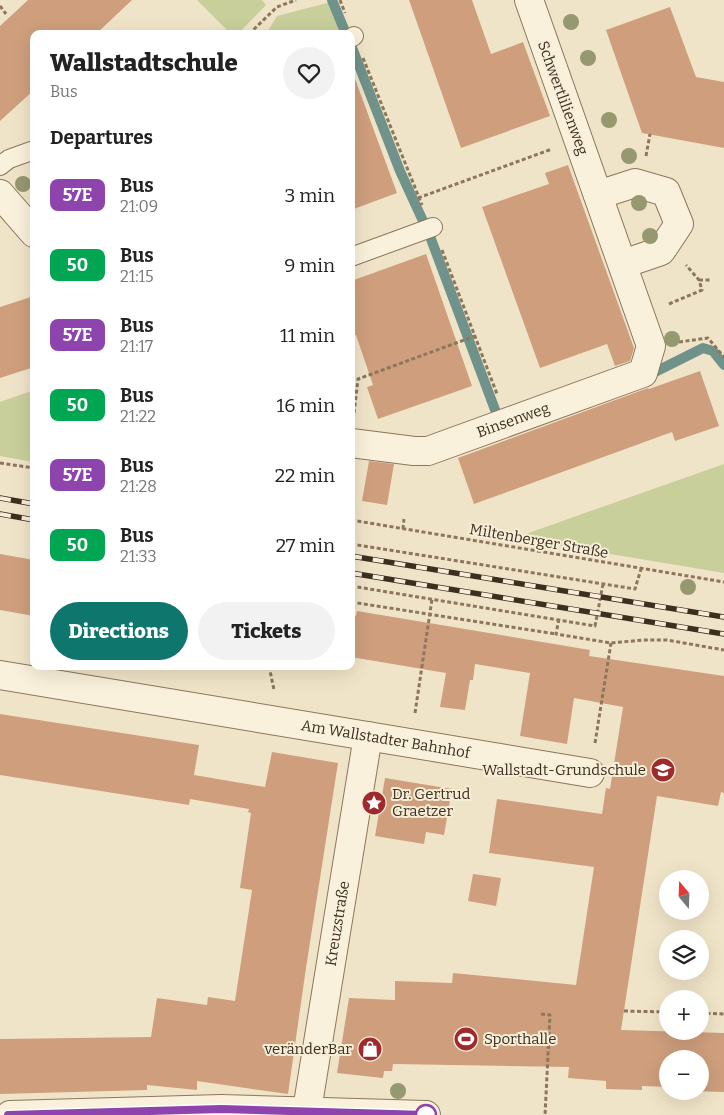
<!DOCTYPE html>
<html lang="en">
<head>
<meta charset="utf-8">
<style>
  body { margin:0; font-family:Bitter,serif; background:#f2f2f2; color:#222; height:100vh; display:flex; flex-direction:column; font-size:19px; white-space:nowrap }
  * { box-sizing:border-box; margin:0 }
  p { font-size:16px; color:#767676 }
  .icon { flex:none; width:28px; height:28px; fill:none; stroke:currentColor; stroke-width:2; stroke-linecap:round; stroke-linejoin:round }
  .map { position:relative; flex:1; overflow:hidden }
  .sheet { position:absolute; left:30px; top:30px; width:325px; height:640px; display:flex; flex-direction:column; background:#fff; border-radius:10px; box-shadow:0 5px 20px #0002 }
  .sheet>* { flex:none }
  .badge { padding:0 10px; border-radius:8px; font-size:18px; line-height:32px }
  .needle { width:32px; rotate:341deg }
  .buttons { position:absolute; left:659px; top:870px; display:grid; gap:10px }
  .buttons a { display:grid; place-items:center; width:50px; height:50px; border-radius:50%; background:#fff; box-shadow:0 5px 20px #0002; font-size:25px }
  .map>.badge { position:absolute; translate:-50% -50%; box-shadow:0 0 0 2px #fff }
  h2 { padding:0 20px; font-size:19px; line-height:45px }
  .round { display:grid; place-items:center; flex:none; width:52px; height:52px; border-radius:26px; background:#f2f2f2 }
  .headline { display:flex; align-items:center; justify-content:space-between; height:85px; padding:0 20px }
  h1 { font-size:24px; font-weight:800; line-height:38px }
  .action { display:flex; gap:10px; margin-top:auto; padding:10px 20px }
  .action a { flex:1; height:58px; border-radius:30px; background:#0f766e; color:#fff; font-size:20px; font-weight:800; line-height:58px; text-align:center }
  .action a+a { background:#f2f2f2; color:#222 }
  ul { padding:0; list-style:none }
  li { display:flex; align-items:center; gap:15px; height:70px; padding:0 20px }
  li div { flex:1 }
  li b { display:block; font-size:19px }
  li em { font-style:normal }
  li .badge { min-width:55px; font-weight:700; text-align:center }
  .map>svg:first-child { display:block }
</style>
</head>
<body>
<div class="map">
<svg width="724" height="1115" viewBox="0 0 724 1115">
  <rect width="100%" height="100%" fill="#f0e4c8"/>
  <path fill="#c9cf9b" d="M197,0H262L266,5L238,34H231Z
    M331,2L342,33L266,34L277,16Z
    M34,390V462L0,456V402Z
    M724,464V573L514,538Z"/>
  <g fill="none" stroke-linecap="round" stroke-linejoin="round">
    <path stroke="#6f938a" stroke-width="10" d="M332,0L346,34
      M351,45L400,171L423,221
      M431,239L500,423
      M645,377L703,348L713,351L724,365"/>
  </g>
  <path fill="#cf9f7d" d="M28,0H132L96,34H34V90L0,121V26Z
    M409,0H472L491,54L523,42L550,116L461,148Z
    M670,7L696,77L724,82V148L642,133L606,30Z
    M351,76H354L397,193L351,210Z
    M568,165L634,348L630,361L615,366L607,344L540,368L482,207L549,184L545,173Z
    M426,254L472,386L378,419L367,387L373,385L356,335L351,336V281Z
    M34,296V367L0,378V307Z
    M700,371L719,426L675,441L672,432L474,504L458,458L648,388L649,389Z
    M369,461L394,464L387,505L362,501Z
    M0,554L34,560V616L0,610Z
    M357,611L590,650L589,656L724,676V793L721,792L718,806L657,796L621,1030L724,1033V1092L693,1091H700V1059H668V1087L642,1086V1090L606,1089V1081L568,1078L569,1067L393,1064L392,1071H384L383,1078L337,1073L349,998L395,1000V981L452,983L453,973L576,985L594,867L489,853L497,799L602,814L606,788L610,789L623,707L574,698L567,744L520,736L530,673L475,664L473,680H470L465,710L440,707L446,673L351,657V615L356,616Z
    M0,714L199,745L194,775L265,787L272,752L338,763L306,968L288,1094L197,1081V1090L147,1085V1090L0,1094V1039L151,1037L157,998L207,1005L208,997L235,1001L252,890L240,888L251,813L248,812L249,809L190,799L189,805L0,775Z
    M385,778L452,789L444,835L426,832L424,844L375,836Z
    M473,874L501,878L496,906L468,901Z"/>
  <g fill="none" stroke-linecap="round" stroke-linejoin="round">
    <defs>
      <path id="service" d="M351,38L354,36
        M0,166L9,159L34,150
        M351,257L433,227"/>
      <g id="minor">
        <path d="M0,194L34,233"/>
        <path d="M598,195L635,183L666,192L679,224L661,251L623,264"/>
        <path id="s1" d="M351,443L414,451H428L643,373L651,346L529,0"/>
        <path id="s2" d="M0,675L590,773"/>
        <path id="s3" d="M307,1110L368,736"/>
      </g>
      <path id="tertiary" d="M10,1115L221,1109L426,1115"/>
    </defs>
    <use href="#service" stroke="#8d765c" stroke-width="20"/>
    <use href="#minor" stroke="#8d765c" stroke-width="30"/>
    <use href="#tertiary" stroke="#8d765c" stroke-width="30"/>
    <path stroke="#8d765c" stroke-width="3" stroke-dasharray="4 2.5" stroke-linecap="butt" d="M340,0L345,13
      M0,6L6,14
      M249,34L277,7L296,0
      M363,58L422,205
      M646,156L650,134
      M418,198L552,149
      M442,250L497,394
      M699,280H711
      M669,304L702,290L699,280L686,265
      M679,342L708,338L724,357
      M354,413L358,379L475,336
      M0,463L34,468
      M351,520L724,582
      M403,529L404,519
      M351,544L635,589L641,569
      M351,586L595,626L603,584
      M351,602L556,634
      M559,619L556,634L611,643L643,640H667L724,650
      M269,666L274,690
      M415,713L432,599
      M595,743L611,643
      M624,1011L668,1012
      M700,1013L724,1014
      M541,1014L550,1015L545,1115"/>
    <use href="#service" stroke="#faf1dc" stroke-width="18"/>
    <use href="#minor" stroke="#faf1dc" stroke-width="28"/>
    <use href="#tertiary" stroke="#faf1dc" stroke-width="28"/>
    <defs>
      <path id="rail" d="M0,498L34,504
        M0,514L34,520
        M351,556L724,617
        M351,573L724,634"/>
    </defs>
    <use href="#rail" stroke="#3d2e20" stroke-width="5.5"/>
    <use href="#rail" stroke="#f7eed8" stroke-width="4" stroke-dasharray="11" stroke-linecap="butt"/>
  </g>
  <g fill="#96986f">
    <circle cx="571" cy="22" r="8"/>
    <circle cx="588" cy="58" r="8"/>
    <circle cx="609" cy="120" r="8"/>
    <circle cx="629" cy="156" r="8"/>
    <circle cx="23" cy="184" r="8"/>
    <circle cx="639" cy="203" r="8"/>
    <circle cx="650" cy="236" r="8"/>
    <circle cx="672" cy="339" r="8"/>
    <circle cx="688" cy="587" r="8"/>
    <circle cx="398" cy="1091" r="8"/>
  </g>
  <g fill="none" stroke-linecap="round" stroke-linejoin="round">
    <defs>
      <path id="line" d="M8,1115L221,1109L426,1115"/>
    </defs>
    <use href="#line" stroke="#fff" stroke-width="11"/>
    <use href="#line" stroke="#8e44ad" stroke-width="8"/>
  </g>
  <defs>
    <symbol id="school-disc" viewBox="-11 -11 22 22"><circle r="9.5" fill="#9e2a2b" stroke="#f7eed8"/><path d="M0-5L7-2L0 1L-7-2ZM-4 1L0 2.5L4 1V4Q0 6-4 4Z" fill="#fff"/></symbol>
    <symbol id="sight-disc" viewBox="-11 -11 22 22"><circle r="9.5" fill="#9e2a2b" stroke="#f7eed8"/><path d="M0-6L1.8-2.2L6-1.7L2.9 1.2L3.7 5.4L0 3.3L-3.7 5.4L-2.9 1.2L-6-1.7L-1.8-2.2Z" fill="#fff"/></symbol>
    <symbol id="stadium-disc" viewBox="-11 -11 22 22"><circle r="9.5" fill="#9e2a2b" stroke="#f7eed8"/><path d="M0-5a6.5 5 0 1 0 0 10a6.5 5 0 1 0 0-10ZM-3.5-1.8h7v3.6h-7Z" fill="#fff"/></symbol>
    <symbol id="shop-disc" viewBox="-11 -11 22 22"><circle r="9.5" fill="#9e2a2b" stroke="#f7eed8"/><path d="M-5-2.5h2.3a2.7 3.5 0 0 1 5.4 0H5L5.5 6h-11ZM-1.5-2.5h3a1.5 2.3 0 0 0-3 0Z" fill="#fff"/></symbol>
  </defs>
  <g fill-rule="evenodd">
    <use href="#school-disc" x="649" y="756" width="28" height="28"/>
    <use href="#sight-disc" x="360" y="789" width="28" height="28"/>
    <use href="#stadium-disc" x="452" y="1025" width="28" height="28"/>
    <use href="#shop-disc" x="356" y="1035" width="28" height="28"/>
  </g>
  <circle fill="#fff" stroke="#8e44ad" stroke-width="2.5" cx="426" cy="1115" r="10"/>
  <g text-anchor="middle" stroke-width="4" stroke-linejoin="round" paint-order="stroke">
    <g font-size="15" fill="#3d2e20" stroke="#f7eed8">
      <text transform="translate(563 98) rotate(70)" y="5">Schwertlilienweg</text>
      <text dy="5" stroke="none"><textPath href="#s1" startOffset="168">Binsenweg</textPath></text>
      <text transform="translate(539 541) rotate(10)" y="5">Miltenberger Straße</text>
      <text dy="5" stroke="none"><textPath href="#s2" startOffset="391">Am Wallstadter Bahnhof</textPath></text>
      <text dy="5" stroke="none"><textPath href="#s3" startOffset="189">Kreuzstraße</textPath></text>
    </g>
    <g font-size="15" fill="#3d2e20" stroke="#f7eed8" text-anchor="end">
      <text x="646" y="775">Wallstadt-Grundschule</text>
      <text x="392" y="799" text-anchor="start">Dr. Gertrud<tspan x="392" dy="17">Graetzer</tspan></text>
      <text x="484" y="1044" text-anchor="start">Sporthalle</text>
      <text x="352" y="1054">veränderBar</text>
    </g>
  </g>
</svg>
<div class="buttons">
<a><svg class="needle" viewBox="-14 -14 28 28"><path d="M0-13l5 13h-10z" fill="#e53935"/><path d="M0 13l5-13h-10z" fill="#767676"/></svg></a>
<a><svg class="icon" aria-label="layers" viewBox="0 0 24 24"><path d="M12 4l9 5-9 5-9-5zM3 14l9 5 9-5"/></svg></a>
<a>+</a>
<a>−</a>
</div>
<section class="sheet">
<div class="headline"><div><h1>Wallstadtschule</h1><p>Bus</p></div><a class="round"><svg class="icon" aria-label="heart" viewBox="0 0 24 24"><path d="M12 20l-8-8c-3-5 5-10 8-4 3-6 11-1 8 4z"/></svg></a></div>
<h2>Departures</h2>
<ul>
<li><span class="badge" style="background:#8e44ad;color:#fff">57E</span><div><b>Bus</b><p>21:09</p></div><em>3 min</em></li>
<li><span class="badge" style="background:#00a651;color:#fff">50</span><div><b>Bus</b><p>21:15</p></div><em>9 min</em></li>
<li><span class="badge" style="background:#8e44ad;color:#fff">57E</span><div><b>Bus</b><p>21:17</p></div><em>11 min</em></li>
<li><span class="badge" style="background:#00a651;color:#fff">50</span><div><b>Bus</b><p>21:22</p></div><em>16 min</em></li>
<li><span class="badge" style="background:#8e44ad;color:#fff">57E</span><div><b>Bus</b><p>21:28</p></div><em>22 min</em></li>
<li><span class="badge" style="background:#00a651;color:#fff">50</span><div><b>Bus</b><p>21:33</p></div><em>27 min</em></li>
</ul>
<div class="action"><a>Directions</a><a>Tickets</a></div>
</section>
</div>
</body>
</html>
